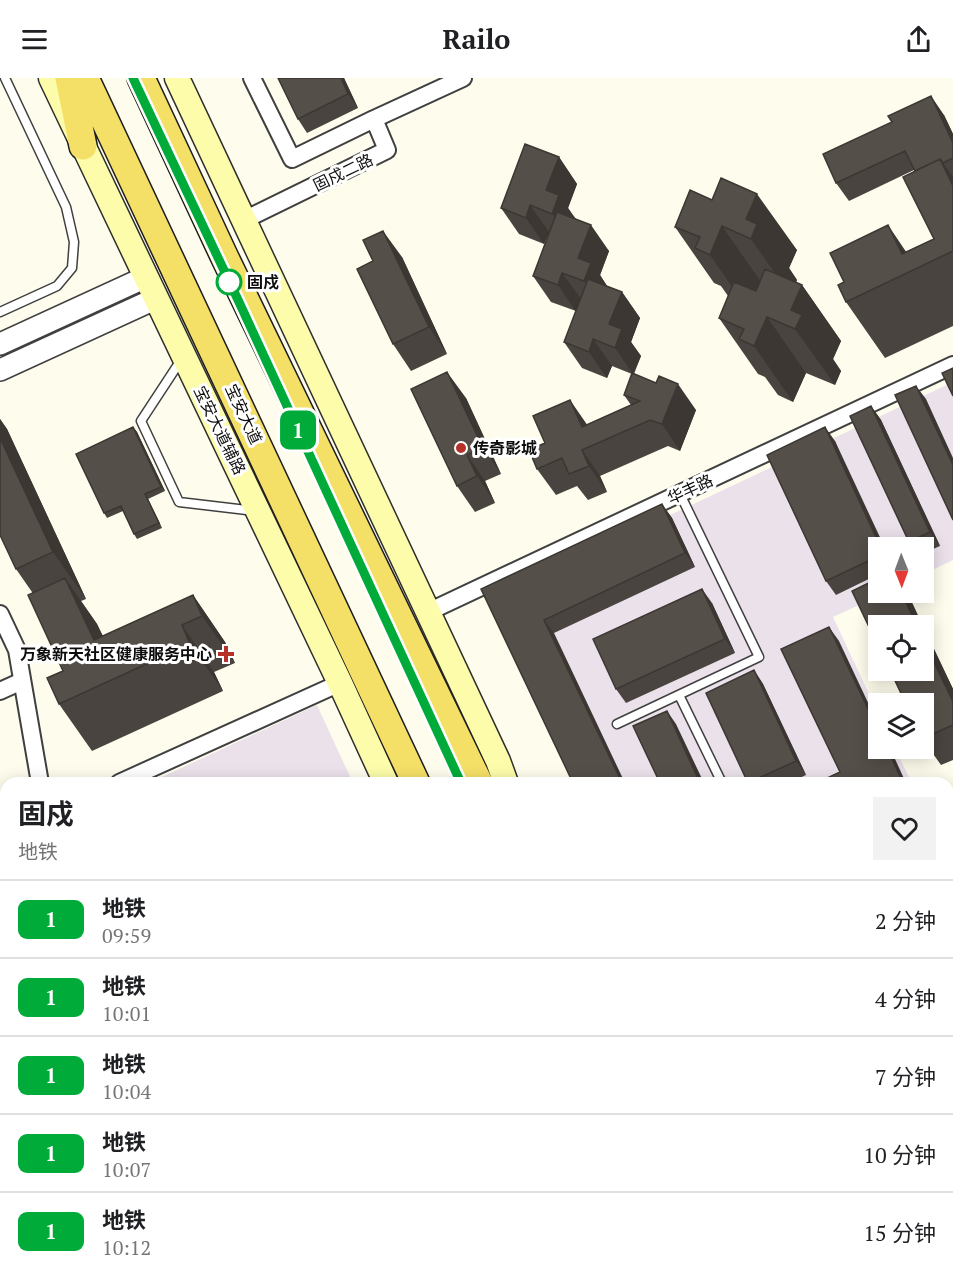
<!DOCTYPE html>
<html lang="zh">
<head>
<meta charset="utf-8">
<style>
  body { margin:0; font-family:"PT Serif","Noto Sans SC",serif; background:#f2f2f2; color:#202124; height:100vh; display:flex; flex-direction:column; font-size:22px; white-space:nowrap }
  * { box-sizing:border-box; margin:0 }
  p { font-size:20px; color:#757577 }
  .icon { flex:none; width:33px; height:33px; fill:none; stroke:currentColor; stroke-width:2; stroke-linecap:round; stroke-linejoin:round }
  .map { position:relative; flex:1; overflow:hidden }
  .sheet { position:absolute; left:0px; top:699px; width:954px; height:504px; display:flex; flex-direction:column; background:#fff; border-radius:18px 18px 0 0; box-shadow:0 3px 15px #0003 }
  .sheet>* { flex:none }
  .badge { padding:0 12px; border-radius:9px; font-size:21px; line-height:39px }
  .needle { width:39px; rotate:179deg }
  .fabs { position:absolute; left:868px; top:459px; display:grid; gap:12px }
  .fabs a { display:grid; place-items:center; width:66px; height:66px; border-radius:0px; background:#fff; box-shadow:0 3px 15px #0003; font-size:30px }
  .map>.badge { position:absolute; translate:-50% -50%; box-shadow:0 0 0 3px #fff }
  .round { display:grid; place-items:center; flex:none; width:63px; height:63px; border-radius:0px; background:#f2f2f2 }
  .overview { display:flex; align-items:center; justify-content:space-between; height:102px; padding:0 18px }
  h1 { font-size:28px; font-weight:700; line-height:45px }
  ul { padding:0; list-style:none }
  li { display:flex; align-items:center; gap:18px; height:78px; padding:0 18px; border-top:2px solid #e0e0e0 }
  li div { flex:1 }
  li b { display:block; font-size:22px }
  li em { font-style:normal }
  li .badge { min-width:66px; font-weight:700; text-align:center }
  header { display:flex; justify-content:space-between; align-items:center; height:78px; padding:0 18px; background:#fff; font-size:27px; font-weight:700 }
  .map>svg:first-child { display:block }
</style>
</head>
<body>
<header><svg class="icon" aria-label="menu" viewBox="0 0 24 24"><path d="M4 6h16M4 12h16M4 18h16"/></svg>Railo<svg class="icon" aria-label="share" viewBox="0 0 24 24"><path d="M12 15V3M7 8l5-5 5 5M5 13v7h14v-7"/></svg></header>
<div class="map">
<svg width="953" height="1203" viewBox="0 0 953 1203">
  <rect width="100%" height="100%" fill="#fefded"/>
  <path fill="#ebe1eb" d="M953,304V482L924,496V470H879V514L885,515L833,539L879,637V670L895,671L912,705H573L487,523Z
    M317,627L353,705H149Z
    M6,771V1166L0,1168V774Z"/>
  <path fill="#b3d5f4" stroke="#3c82c9" stroke-width="1.5" d="M953,756V805L948,807V759Z
    M6,1194V1197H104L92,1203H0V1197Z"/>
  <g fill="none" stroke-linecap="round" stroke-linejoin="round">
    <defs>
      <path id="service" d="M0,234L57,208L72,190L74,164L66,129L5,0
        M181,282L141,343L179,424L255,433
        M679,617L722,705
        M617,646L759,579L680,416
        M805,1197L808,1203"/>
      <path id="minor" d="M252,0L292,81L374,41
        M244,142L387,72L374,41L463,0
        M428,534L953,287
        M0,536L17,572L40,705
        M0,613L22,603
        M119,705L340,605
        M0,759L6,756
        M0,1154L6,1152"/>
      <path id="tertiary" d="M0,266L146,199
        M0,292L157,220"/>
      <path id="secondary" d="M51,0L340,605L386,705
        M177,0L498,683L506,705
        M948,847L953,845
        M948,885L953,882
        M181,1203L194,1197
        M257,1203L270,1197"/>
      <path id="primary" d="M69,0L83,68
        M85,0L416,705
        M141,0L225,180L479,705
        M644,1197L646,1203
        M712,1197L715,1203"/>
    </defs>
    <use href="#service" stroke="#404040" stroke-width="11"/>
    <use href="#minor" stroke="#404040" stroke-width="20"/>
    <use href="#tertiary" stroke="#404040" stroke-width="24"/>
    <use href="#secondary" stroke="#2f2f2f" stroke-width="27"/>
    <use href="#primary" stroke="#1e1e1e" stroke-width="30"/>
    <use href="#service" stroke="#fff" stroke-width="8"/>
    <use href="#minor" stroke="#fff" stroke-width="16"/>
    <use href="#tertiary" stroke="#fff" stroke-width="21"/>
    <use href="#secondary" stroke="#fcfcaa" stroke-width="24"/>
    <use href="#primary" stroke="#f4e067" stroke-width="27"/>
  </g>
  <path fill="#49443f" d="M278,0H344L358,30L307,55L298,41Z
    M944,37L953,56V248L885,280L846,224L906,174L934,161L914,92L849,123L836,105Z
    M559,79L577,106L568,130L576,141L609,173L600,197L607,208L622,214L640,240L631,264L641,278L634,296L696,332L680,373L668,368L600,398L607,414L588,422L577,408L556,417L537,391L587,347L631,327L624,317L632,296L612,288L607,300L582,290L564,264L576,233L551,224L533,198L549,154L544,166L519,156L501,130Z
    M690,112L797,172L789,190L797,202L796,204L802,207L841,263L833,281L841,293L835,307L806,295L793,324L778,317L765,299L758,296L719,240L728,218L721,208L714,205L675,149Z
    M402,179L447,276L411,293L393,266L373,183Z
    M466,320L501,396L485,403L495,425L475,434L457,408Z
    M871,328L881,342L940,468L924,475V470H913L909,464Z
    M0,341L7,351L86,521L81,523L97,546L103,558L193,517L225,564L235,585L214,594L223,613L92,673L59,626L63,593L32,514L16,491L0,457Z
    M133,349L137,354L165,413L148,421L162,450L137,461L134,456L123,433L107,440L104,435Z
    M835,363L879,470V496L836,517L826,503Z
    M662,426L672,440L695,489L554,555L481,511Z
    M712,525L735,575L626,625L616,611Z
    M924,550L953,611V682L941,687L924,663Z
    M754,592L763,606L806,697L789,705H748Z
    M948,902L953,909V1020L949,1022L948,1020Z
    M948,1103L953,1110V1179L948,1181Z
    M402,1197H516L520,1203H405Z
    M826,1197H915L902,1203H830Z"/>
  <path fill="#3c3733" d="M341,0H344L358,30L348,16Z
    M931,18L944,37L953,56V65Z
    M559,79L577,106L568,130L577,144L570,162L552,136L546,112Z
    M940,81L953,99V108Z
    M757,116L797,172L789,190L797,202L790,217L751,161L746,141Z
    M530,127L549,154L544,166L526,140Z
    M591,147L609,173L600,197L609,211L602,230L584,203L578,180Z
    M888,147L917,190L902,176Z
    M722,148L761,204L749,233L710,177Z
    M383,153L402,179L447,276L429,249Z
    M562,195L581,221L576,234L558,207Z
    M802,207L841,263L833,281L841,293L835,307L795,251L791,232Z
    M622,214L640,240L631,264L641,278L633,296L615,270L609,246Z
    M767,239L806,295L793,324L754,268Z
    M593,261L612,288L607,300L589,274Z
    M447,294L466,320L501,396L483,370Z
    M678,306L696,332L680,373L662,346Z
    M916,308L926,321L953,380V387Z
    M570,322L588,348L582,349Z
    M871,328L881,342L940,468L930,454Z
    M0,341L7,351L86,521L53,474L0,360Z
    M133,349L137,354L165,413L161,409Z
    M825,349L835,363L885,470H881Z
    M582,372L600,398L607,414L589,388Z
    M467,377L485,403L495,425L477,398Z
    M145,416L148,421L162,450L159,445Z
    M662,426L672,440L695,489L685,475Z
    M65,500L97,546L121,598L94,562Z
    M702,511L712,525L735,575L725,561Z
    M901,514H906L910,520L923,548H917Z
    M193,517L225,564L235,585L202,538Z
    M544,542L554,555L625,705H622Z
    M182,547L214,594L223,613L190,566Z
    M829,549L839,563L879,648V654Z
    M924,550L953,611V624L924,563Z
    M754,592L763,606L806,697L796,683Z
    M667,633L676,646L704,705H700Z
    M887,670H890L906,705H903Z
    M948,902L953,909V914L948,904Z
    M948,1103L953,1110V1119L948,1109Z
    M513,1197H516L520,1203H517Z"/>
  <path fill="#554f49" stroke="#3c3733" stroke-width="1.5" d="M278,0H341L348,16L298,41Z
    M931,18L953,65V80L943,85L940,81L915,93L905,73L836,105L823,76L892,44L888,38Z
    M525,66L559,79L546,112L559,117L552,136L530,127L526,140L501,130Z
    M940,81L953,108V173L846,224L838,207L844,204L830,175L888,147L902,176L934,161L903,99Z
    M721,100L757,116L746,141L757,146L751,161L722,148L710,177L695,170L700,159L675,149L690,112L712,122Z
    M557,134L591,147L578,180L591,185L584,203L562,195L558,207L533,198Z
    M383,153L429,249L393,266L357,191L373,183L363,162Z
    M765,191L802,207L791,232L802,237L795,251L767,239L754,268L739,261L744,251L719,240L734,204L756,213Z
    M588,201L622,214L609,246L622,251L615,270L593,261L589,274L564,264Z
    M953,290V318L942,295Z
    M447,294L483,370L467,377L477,398L457,408L411,311Z
    M632,295L656,305L659,298L678,306L662,346L650,342L582,372L589,388L569,396L562,380L537,391L529,372L545,365L533,338L570,322L582,349L640,323L624,317Z
    M916,308L953,387V442L895,317Z
    M871,328L930,454L909,464L850,338Z
    M133,349L161,409L145,416L159,445L134,456L121,428L104,435L76,376Z
    M825,349L881,470H879V478L826,503L767,377Z
    M0,360L53,474L16,491L0,457Z
    M662,426L685,475L544,542L622,705H573L481,511Z
    M65,500L94,562L193,517L202,538L182,547L190,566L59,626L47,600L63,593L28,517Z
    M879,500V514H901L917,548H879V570L852,513Z
    M702,511L725,561L616,611L593,561Z
    M829,549L879,654V670H887L903,705H817L840,694L781,571Z
    M924,563L953,624V647L924,660V626H906L890,592H924Z
    M754,592L796,683L748,705L706,615Z
    M667,633L700,705H660L633,648Z
    M948,904L953,914V958L948,960Z
    M948,1109L952,1117L948,1119Z
    M402,1197H461L449,1203H405Z"/>
  <g fill="none" stroke-linecap="round" stroke-linejoin="round">
    <defs>
      <path id="line" d="M133,0L239,224L461,705"/>
    </defs>
    <use href="#line" stroke="#fff" stroke-width="14"/>
    <use href="#line" stroke="#00ab39" stroke-width="9"/>
  </g>
  <circle fill="#fff" stroke="#00ab39" stroke-width="3" cx="229" cy="204" r="12"/>
  <g fill="#b83129" stroke="#fff" stroke-width="2">
    <circle cx="461" cy="370" r="6"/>
    <path d="M223 567h6v6h6v6h-6v6h-6v-6h-6v-6h6z"/>
  </g>
  <g text-anchor="middle" stroke-width="6" stroke-linejoin="round" paint-order="stroke">
    <g font-size="16" fill="#0d0d0d" stroke="#fff">
      <text transform="translate(343 94) rotate(-26)" y="6">固戍二路</text>
      <text transform="translate(244 336) rotate(65)" y="6">宝安大道</text>
      <text transform="translate(220 352) rotate(64)" y="6">宝安大道辅路</text>
      <text transform="translate(690 411) rotate(-25)" y="6">华丰路</text>
    </g>
    <g font-size="16" font-weight="bold" fill="#0d0d0d" stroke="#fff" text-anchor="start">
      <text x="247" y="210">固戍</text>
    </g>
    <g font-size="16" font-weight="bold" fill="#0d0d0d" stroke="#fff" text-anchor="start">
      <text x="473" y="376">传奇影城</text>
      <text x="212" y="582" text-anchor="end">万象新天社区健康服务中心</text>
    </g>
  </g>
</svg>
<div class="fabs">
<a><svg class="needle" viewBox="-14 -14 28 28"><path d="M0-13l5 13h-10z" fill="#e53935"/><path d="M0 13l5-13h-10z" fill="#757577"/></svg></a>
<a><svg class="icon" aria-label="locate" viewBox="0 0 24 24"><circle cx="12" cy="12" r="6"/><path d="M12 2v4M12 18v4M2 12h4M18 12h4"/></svg></a>
<a><svg class="icon" aria-label="layers" viewBox="0 0 24 24"><path d="M12 4l9 5-9 5-9-5zM3 14l9 5 9-5"/></svg></a>
</div>
<b class="badge" style="left:298px;top:352px;background:#00ab39;color:#fff">1</b>
<section class="sheet">
<div class="overview"><div><h1>固戍</h1><p>地铁</p></div><a class="round"><svg class="icon" aria-label="heart" viewBox="0 0 24 24"><path d="M12 20l-8-8c-3-5 5-10 8-4 3-6 11-1 8 4z"/></svg></a></div>
<ul>
<li><span class="badge" style="background:#00ab39;color:#fff">1</span><div><b>地铁</b><p>09:59</p></div><em>2 分钟</em></li>
<li><span class="badge" style="background:#00ab39;color:#fff">1</span><div><b>地铁</b><p>10:01</p></div><em>4 分钟</em></li>
<li><span class="badge" style="background:#00ab39;color:#fff">1</span><div><b>地铁</b><p>10:04</p></div><em>7 分钟</em></li>
<li><span class="badge" style="background:#00ab39;color:#fff">1</span><div><b>地铁</b><p>10:07</p></div><em>10 分钟</em></li>
<li><span class="badge" style="background:#00ab39;color:#fff">1</span><div><b>地铁</b><p>10:12</p></div><em>15 分钟</em></li>
</ul>
</section>
</div>
</body>
</html>
